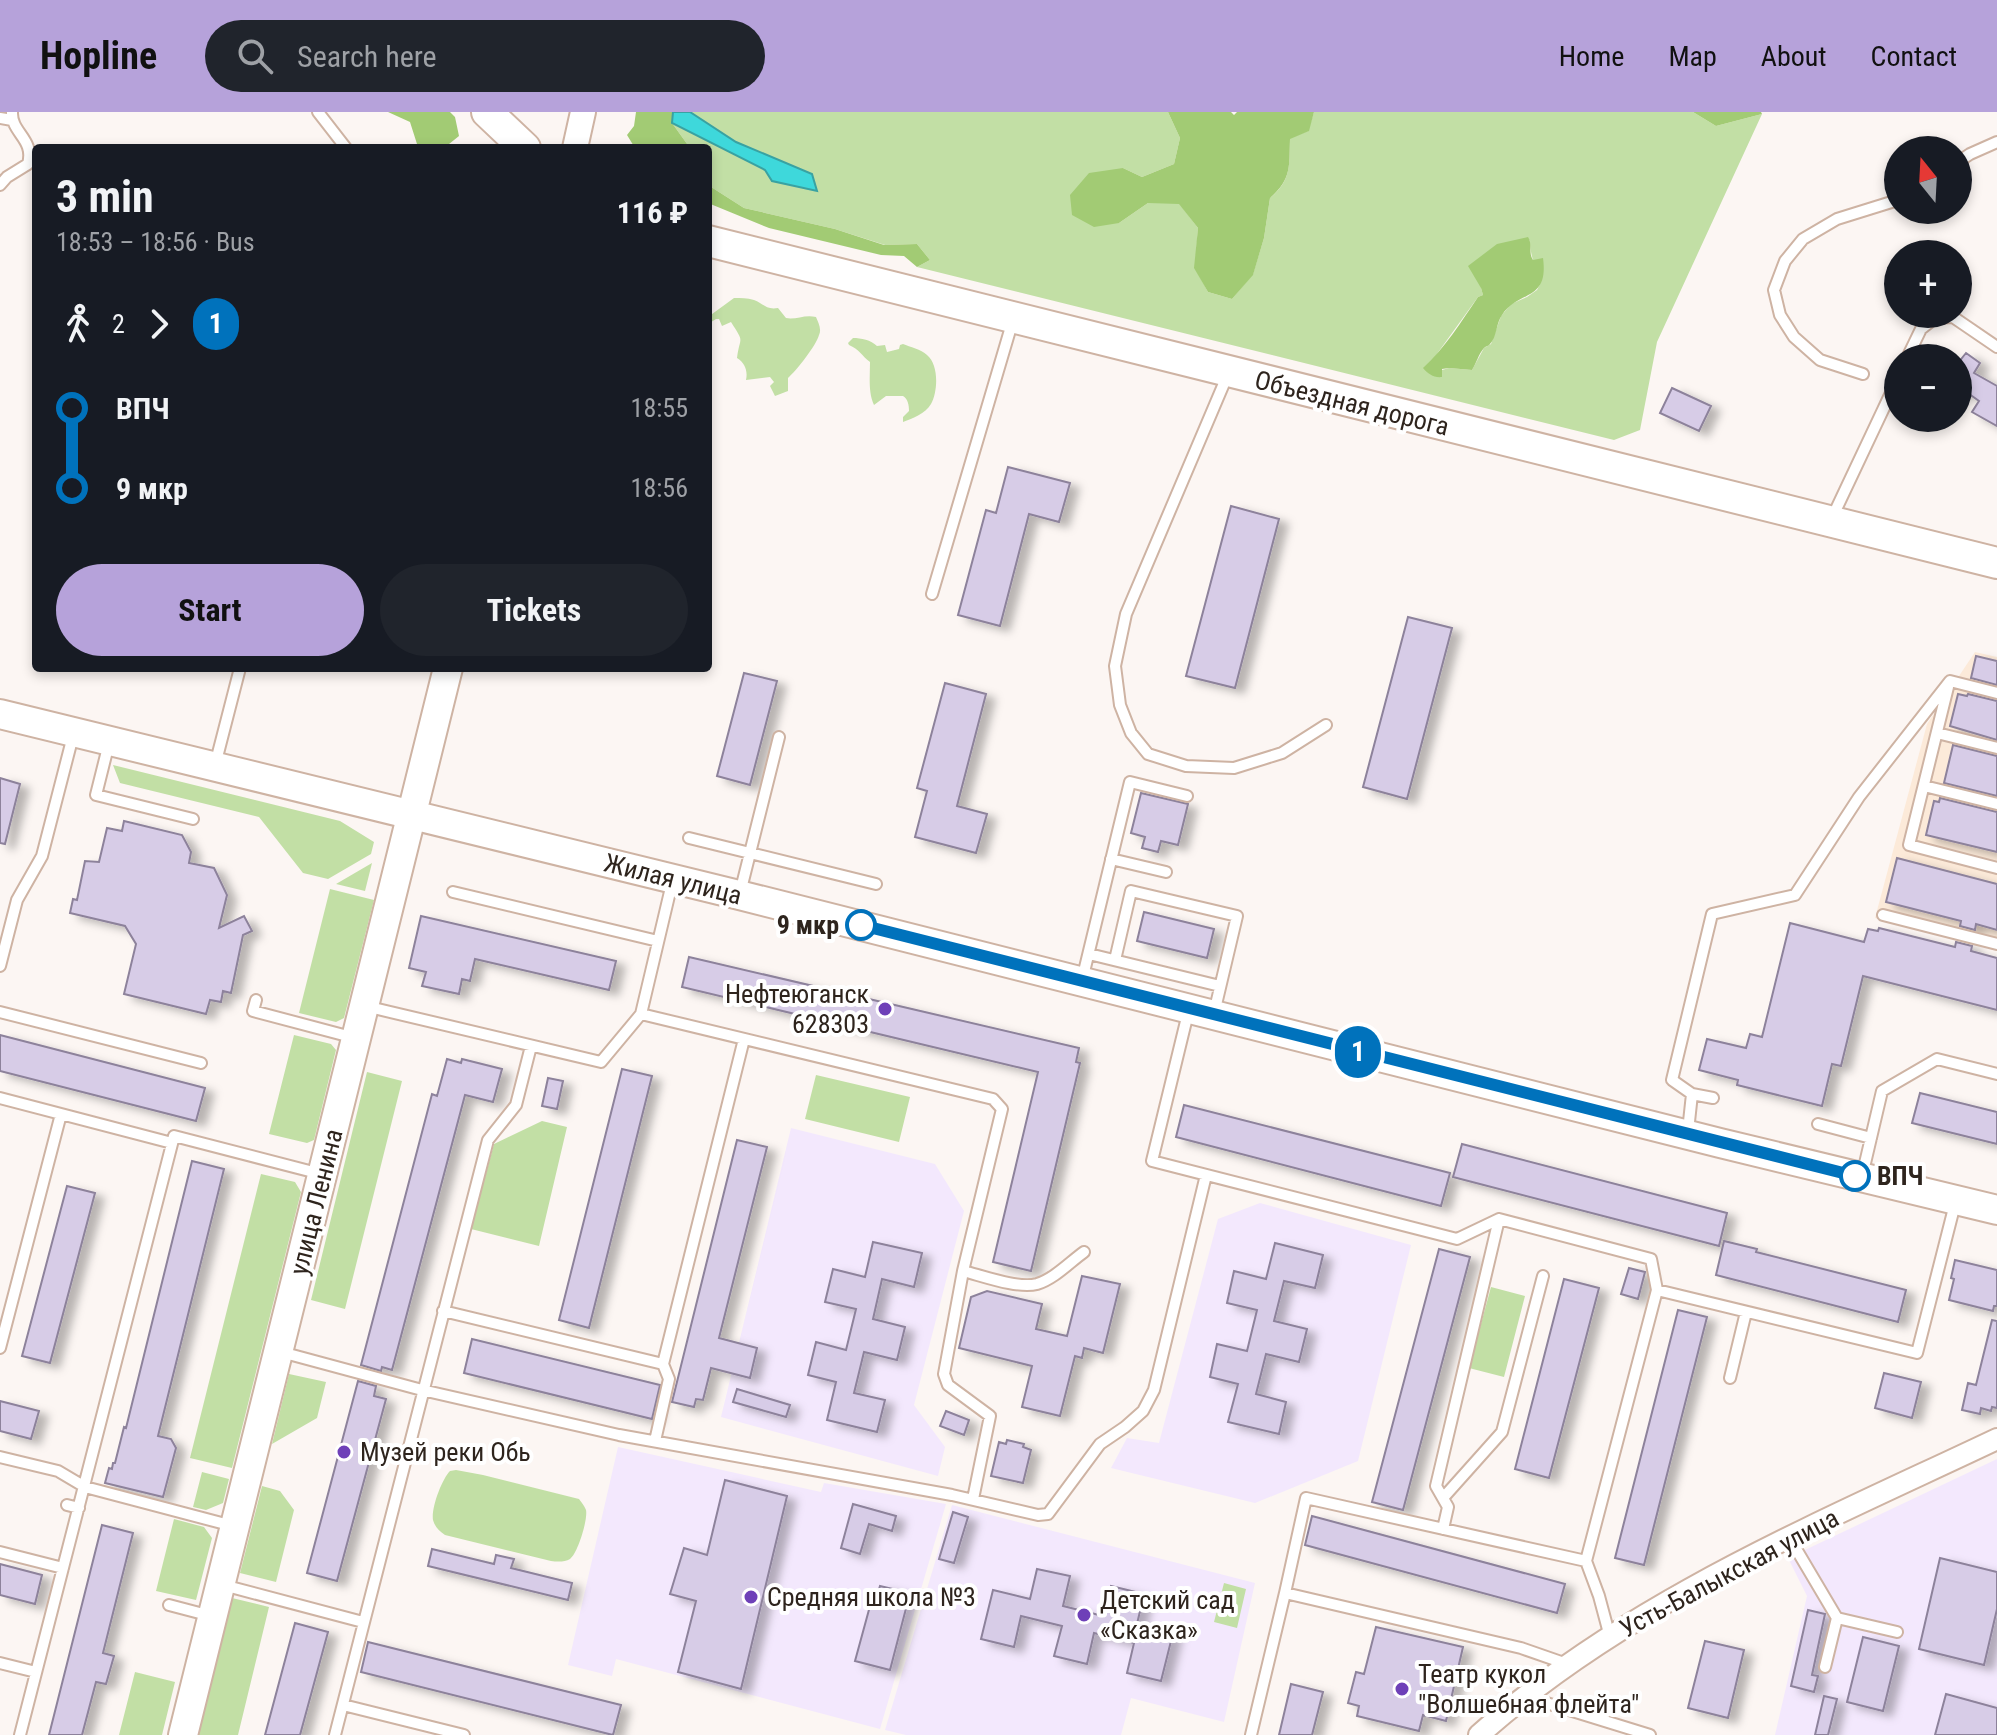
<!DOCTYPE html>
<html lang="en">
<head>
<meta charset="utf-8">
<style>
  body { margin:0; font-family:"Roboto Condensed",sans-serif; background:#20242c; color:#f1f3f6; height:100vh; display:flex; flex-direction:column; font-size:30px; white-space:nowrap }
  * { box-sizing:border-box; margin:0 }
  p { font-size:26px; color:#9ea1a6 }
  .icon { flex:none; width:44px; height:44px; fill:none; stroke:currentColor; stroke-width:2; stroke-linecap:round; stroke-linejoin:round }
  .map { position:relative; flex:1; overflow:hidden }
  .details { position:absolute; left:32px; top:32px; width:680px; height:528px; display:flex; flex-direction:column; background:#171b24; border-radius:8px; box-shadow:0 4px 12px #0003 }
  .details>* { flex:none }
  .badge { padding:0 16px; border-radius:26px; font-size:28px; line-height:52px }
  .needle { width:52px; rotate:342deg }
  .controls { position:absolute; left:1884px; top:24px; display:grid; gap:16px }
  .controls a { display:grid; place-items:center; width:88px; height:88px; border-radius:50%; background:#171b24; box-shadow:0 4px 12px #0003; font-size:40px }
  .map>.badge { position:absolute; translate:-50% -50%; box-shadow:0 0 0 4px #fff }
  .legs { display:flex; align-items:center; gap:12px; height:88px; padding:0 24px; font-size:26px }
  .legs p { margin-inline-start:auto }
  .summary { display:flex; align-items:center; justify-content:space-between; height:136px; padding:0 24px }
  h1 { font-size:44px; font-weight:700; line-height:60px }
  .action { display:flex; gap:16px; margin-top:auto; padding:16px 24px }
  .action a { flex:1; height:92px; border-radius:48px; background:#b6a2da; color:#111; font-size:32px; font-weight:700; line-height:92px; text-align:center }
  .action a+a { background:#20242c; color:#f1f3f6 }
  ul { padding:0 24px; list-style:none }
  li { display:flex; align-items:center; gap:28px; height:80px; font-size:30px }
  li i { display:grid; place-items:center; width:12px; height:100%; margin:0 10px; background:currentColor }
  li i::after { content:''; width:20px; height:20px; margin:-10px; border:6px solid; border-radius:50%; background:#171b24 }
  li p { margin-inline-start:auto }
  li:first-child i { background:linear-gradient(#0000 50%,currentColor 0) }
  li:last-child i { background:linear-gradient(currentColor 50%,#0000 0) }
  header { display:flex; align-items:center; gap:48px; box-sizing:border-box; height:112px; padding:0 40px; background:#b6a2da; color:#111 }
  header strong { font-size:38px }
  nav { display:flex; gap:44px; margin-inline-start:auto; font-size:28px }
  .search { width:560px; height:72px; background:#20242c; display:flex; align-items:center; gap:20px; box-sizing:border-box; padding:0 28px; border-radius:44px; color:#9ea1a6; font-size:30px }
  .map>svg:first-child { display:block }
</style>
</head>
<body>
<header>
<strong>Hopline</strong>
<div class="search"><svg class="icon" aria-label="search" viewBox="0 0 24 24"><circle cx="10" cy="10" r="6"/><path d="M15 15l6 6"/></svg>Search here</div>
<nav><a>Home</a><a>Map</a><a>About</a><a>Contact</a></nav>
</header>
<div class="map">
<svg width="1997" height="1623" viewBox="0 0 1997 1623">
  <defs>
    <filter id="shadow"><feDropShadow dx="9" dy="5" stdDeviation="4" flood-color="#0004"/></filter>
  </defs>
  <rect width="100%" height="100%" fill="#fcf6f3"/>
  <path fill="#fcead9" d="M1975,540L1997,545V837L1875,806L1927,612Z"/>
  <path fill="#f3e8fd" d="M791,1016L935,1052L964,1099L914,1293L945,1335L938,1364L721,1305Z
    M1260,1091L1411,1133L1358,1349L1255,1391L1111,1356L1127,1326L1159,1331L1218,1107Z
    M618,1335L821,1380L824,1371L946,1392L880,1617L616,1547L612,1564L568,1553Z
    M1997,1347V1623H1775L1807,1484L1788,1446Z
    M952,1393L1255,1471L1224,1610L1131,1586L1121,1623H906L885,1618Z"/>
  <path fill="#c2dfa5" fill-rule="evenodd" d="M690,0H1168L1180,26L1174,52L1142,65L1123,56L1119,111L1148,91H1179L1198,116L1195,156L1208,180L1232,187L1253,162L1264,126L1270,86C1292,68 1289,53 1290,26L1308,19L1314,0H1693L1716,14L1762,2L1657,230L1640,318L1614,328L917,155L930,148L917,132L885,133L835,117L744,96L708,73V36H690L672,11L765,58L816,79L811,62L736,30ZM1530,128C1530,144 1536,157 1540,172L1537,178L1527,185L1511,192L1501,204L1491,232L1484,236L1472,258L1449,256L1442,258L1434,246L1478,185L1483,183L1481,176Z
    M734,186C741,186 747,186 754,188C764,192 766,198 778,196L786,206C796,208 805,202 816,205C818,210 822,217 819,223C816,234 796,259 788,266V279L775,284L770,274L774,270L770,265L746,268C748,259 745,251 737,246C740,223 745,232 731,210L722,214L719,207H716L708,212V205Z
    M853,226C861,226 871,228 877,234L885,233L887,240L899,237L900,233L903,232C910,235 921,237 927,243C939,253 938,279 931,292C925,302 913,306 903,310V305L909,299C909,293 908,287 903,284H886L874,293C868,280 870,264 870,250C862,244 859,237 849,233L848,231Z
    M113,653L340,709L374,730L371,742L328,767L303,761L259,705L120,671Z
    M372,751L365,779L336,772Z
    M330,777L374,788L344,906L336,910L299,901Z
    M294,923L331,932L336,938L314,1028L307,1031L269,1022Z
    M367,960L402,969L345,1197L311,1188Z
    M816,963L910,985L899,1030L805,1007Z
    M542,1009L567,1015L539,1134L471,1117L494,1032Z
    M261,1062L295,1070L301,1080L232,1356L190,1346Z
    M1491,1175L1525,1184L1504,1265L1469,1256Z
    M289,1262L326,1270L317,1306L272,1332Z
    M456,1358L483,1363L579,1387C582,1391 584,1393 586,1398C588,1407 578,1441 570,1447C565,1450 558,1450 551,1449L445,1423C439,1419 435,1415 433,1408C431,1396 442,1367 450,1359Z
    M202,1360L229,1367L223,1391L206,1398L193,1395Z
    M262,1374L280,1379L294,1398L276,1470L240,1461Z
    M174,1407L204,1415L212,1426L196,1488L156,1479Z
    M1224,1471L1246,1477L1237,1516L1214,1510Z
    M232,1486L269,1495L238,1623H198Z
    M135,1560L175,1570L162,1623H119Z"/>
  <path fill="#a2cb74" d="M388,0H450L455,5L459,24L444,36L417,32L410,10Z
    M636,0H673L672,11L690,36H635L627,23L634,14Z
    M1168,0H1231L1234,3L1237,0H1314L1309,19L1290,27C1289,54 1292,67 1270,86L1264,126L1253,163L1232,187L1208,180L1194,156L1198,116L1179,92L1148,91L1119,111L1094,115L1072,103L1070,83L1089,61L1123,56L1142,65L1174,52L1180,26Z
    M1693,0H1761L1762,2L1716,14Z
    M708,73L744,96L835,117L884,133L917,132L930,148L917,155L904,144L881,143L769,116L708,91Z
    M1528,125C1533,132 1528,141 1533,148L1543,146C1549,190 1518,178 1502,203C1496,211 1497,225 1490,232C1489,234 1486,234 1484,236C1479,241 1476,252 1472,258L1449,256L1442,257V265C1434,266 1428,262 1423,256C1445,236 1461,210 1478,185L1483,183L1481,176L1468,154L1497,132Z"/>
  <path fill="#3ed8db" stroke="#39a2a2" stroke-width="2" d="M673,0H690L736,30L812,62L817,79L772,69L765,58L672,11Z"/>
  <path fill="#d7cce7" stroke="#8d829b" stroke-width="2" filter="url(#shadow)" d="M1966,241L1980,251L1974,261L1997,274V314L1972,300L1979,289L1962,277L1958,284V251Z
    M1672,276L1711,294L1699,319L1660,301Z
    M1008,355L1070,371L1059,410L1029,402L1000,514L958,503L986,398L996,401Z
    M1231,394L1279,407L1235,576L1186,564Z
    M1408,505L1452,516L1407,687L1363,675Z
    M1976,544L1997,549V573L1971,566Z
    M744,561L777,569L750,673L717,664Z
    M945,571L986,582L957,694L987,702L976,741L915,725L927,679L917,676Z
    M1958,582L1967,584L1968,582L1997,589V628L1950,614Z
    M1953,633L1997,644V684L1944,671Z
    M0,666L20,672L5,732L0,731Z
    M1141,681L1188,692L1178,733L1161,729L1158,740L1142,736L1145,725L1131,721Z
    M1940,686L1997,700V740L1926,723L1934,689L1939,690Z
    M124,709L182,723L191,740L189,751L214,756L227,783L219,816L244,804L252,819L243,823L231,881L223,879L221,890L210,888L206,902L124,882L136,832L125,814L70,801L73,787L77,788L85,749L99,750L107,716L122,719Z
    M1897,746L1997,772V818L1976,812L1975,818L1960,814L1961,809L1886,790Z
    M1144,800L1214,817L1207,846L1137,829Z
    M421,804L616,849L609,878L475,847L470,869L462,867L459,882L422,874L426,860L409,856Z
    M1790,811L1864,830L1868,817L1878,819L1879,816L1955,835L1956,830L1972,834L1971,839L1997,846V898L1863,864L1841,954L1832,952L1822,994L1737,973L1738,968L1699,958L1707,927L1746,936L1750,922L1762,925Z
    M689,845L1079,936L1076,950L1080,951L1031,1159L993,1150L1038,960L682,875Z
    M0,923L205,976L196,1009L0,959Z
    M447,947L461,951L462,947L502,957L493,990L465,983L392,1258L382,1255L381,1259L361,1253L432,982L437,984Z
    M622,957L652,964L589,1216L559,1208Z
    M548,966L563,969L557,997L542,994Z
    M1920,981L1997,1000V1032L1912,1011Z
    M1184,993L1450,1061L1441,1094L1176,1025Z
    M737,1028L767,1035L719,1226L757,1236L750,1266L711,1256L703,1288L696,1287L694,1295L672,1290Z
    M1462,1032L1727,1101L1719,1134L1453,1065Z
    M192,1049L224,1057L158,1324L171,1327L176,1336L163,1385L105,1371L109,1356L112,1357L113,1351H115L124,1315L126,1316Z
    M67,1074L95,1081L50,1251L22,1244Z
    M1724,1129L1757,1137L1756,1140L1906,1178L1898,1210L1716,1163Z
    M873,1130L922,1141L914,1175L882,1167L873,1207L905,1215L897,1248L864,1240L854,1281L885,1288L877,1320L827,1308L836,1270L808,1263L816,1230L846,1238L856,1197L825,1190L833,1157L865,1165Z
    M1275,1131L1323,1143L1315,1176L1284,1169L1274,1209L1307,1217L1299,1250L1266,1242L1256,1282L1286,1290L1279,1322L1228,1310L1238,1272L1210,1265L1217,1232L1247,1239L1257,1198L1227,1191L1234,1159L1266,1167Z
    M1439,1137L1470,1145L1403,1398L1372,1390Z
    M1955,1148L1997,1158V1194H1994L1993,1199L1949,1188L1954,1167L1951,1166Z
    M1629,1156L1645,1160L1638,1187L1621,1182Z
    M1082,1164L1120,1172L1103,1241L1084,1236L1082,1246L1075,1244L1060,1304L1022,1295L1032,1254L959,1236L971,1185L987,1179L1042,1192L1036,1217L1067,1224Z
    M1564,1167L1599,1176L1549,1366L1515,1357Z
    M1678,1198L1707,1205L1644,1453L1615,1446Z
    M1992,1208L1997,1209V1296L1992,1295L1991,1299L1981,1296L1980,1302L1962,1298L1968,1271L1976,1273Z
    M472,1227L660,1273L652,1307L464,1261Z
    M1884,1261L1921,1270L1912,1306L1875,1296Z
    M358,1269L376,1274L374,1284L386,1287L337,1469L307,1461Z
    M737,1277L790,1293L786,1305L733,1290Z
    M0,1289L39,1299L31,1327L0,1319Z
    M946,1299L969,1308L964,1323L940,1314Z
    M1007,1328L1024,1332L1023,1335L1031,1338L1023,1371L991,1364L999,1330L1006,1332Z
    M725,1368L787,1384L741,1577L678,1560L696,1489L670,1482L684,1436L707,1443Z
    M853,1392L896,1404L892,1419L869,1412L860,1442L841,1436Z
    M953,1400L968,1405L954,1451L939,1447Z
    M1312,1404L1565,1472L1557,1501L1305,1433Z
    M102,1413L133,1421L103,1541L114,1544L106,1572L96,1570L82,1623H49Z
    M432,1437L494,1452L496,1443L514,1447L511,1456L572,1471L568,1488L428,1454Z
    M1940,1446L1997,1460V1497L1984,1553L1919,1537Z
    M0,1452L42,1463L35,1492L0,1483Z
    M1037,1457L1070,1464L1063,1494L1103,1504L1111,1474L1144,1482L1137,1512L1173,1521L1161,1569L1127,1561L1134,1531L1094,1521L1087,1552L1054,1544L1062,1514L1021,1504L1014,1535L981,1527L993,1478L1030,1487Z
    M880,1474L910,1481L890,1558L855,1549L873,1483L877,1484Z
    M1808,1498L1825,1502L1812,1563L1818,1564L1814,1580L1791,1574Z
    M295,1511L328,1520L300,1623H265Z
    M1376,1515L1463,1535L1446,1609L1423,1603L1419,1619L1357,1604L1359,1594L1348,1591L1356,1560L1364,1562Z
    M1863,1525L1899,1534L1883,1599L1847,1590Z
    M1705,1529L1744,1538L1728,1606L1688,1596Z
    M368,1530L621,1593L613,1623L361,1560Z
    M1291,1572L1323,1580L1312,1623H1279Z
    M1946,1582L1997,1596V1623H1935Z
    M1824,1584L1837,1587L1828,1623H1815Z"/>
  <g fill="none" stroke-linecap="round" stroke-linejoin="round">
    <defs>
      <path id="service" d="M318,0L346,36
        M0,6L12,8
        M1958,50L1970,42L1997,30
        M0,73L7,65L28,52C35,27 11,21 12,0
        M1907,246L1921,217L1935,206L1953,205L1997,235
        M1228,262L1126,502L1115,554L1120,593L1131,621L1148,642L1186,654L1234,656L1282,641L1326,613
        M1863,262L1820,248L1794,225L1780,203L1774,178L1785,149L1803,127L1837,107L1898,88
        M1831,408L1898,266
        M932,482L1013,208
        M1948,575L1909,733L1997,756
        M1937,621L1997,636
        M779,625L750,741L876,772
        M109,631L96,683L193,707
        M215,653L240,556
        M1924,674L1997,692
        M689,726L750,741L740,781
        M1111,747L1166,760
        M673,767L641,902L993,987L1002,997L963,1159L944,1262L948,1273L990,1304L973,1387
        M453,780L658,829
        M1883,803L1997,832
        M1089,842L1220,874
        M1115,848L1131,779L1237,804L1214,901
        M0,854L17,788L42,744L74,620
        M1082,868L1130,670L1187,684
        M256,888L253,899L355,926
        M365,894L601,950L641,902
        M1189,897L1152,1049L1457,1127L1499,1107L1651,1147L1657,1178
        M0,900L201,951
        M1692,982L1672,968L1712,802L1795,783L1859,685L1950,569L1997,581
        M0,986L172,1031
        M1818,1012L1871,1026
        M1688,1019L1692,982L1713,986
        M1862,1064L1882,979L1937,947L1997,962
        M963,1159C983,1164 1018,1177 1037,1172C1054,1167 1070,1150 1084,1140
        M443,1199L663,1252L744,927
        M0,1236L61,1002
        M281,1240L422,1278L619,1323L952,1383L1038,1403L1048,1402L1100,1332L1125,1315L1143,1299L1154,1278L1206,1063
        M1730,1266L1746,1200
        M655,1329L669,1267L663,1252
        M0,1345L58,1359L85,1375L233,1414
        M1443,1386L1502,1320L1543,1164
        M67,1393L79,1396
        M1443,1417L1448,1395L1436,1374L1499,1107
        M1789,1425L1837,1506L1825,1555
        M0,1440L63,1456
        M1586,1449L1657,1178L1917,1241L1956,1088
        M223,1473L363,1510
        M169,1493L211,1504
        M1837,1506L1897,1520
        M0,1551L36,1560
        M1567,1552L1521,1536L1285,1481L1306,1386L1586,1449L1599,1484L1610,1525
        M1527,1585L1650,1623
        M343,1593L464,1623
        M20,1623L174,1024L321,1062
        M335,1623L488,1028L516,993L531,934
        M1251,1623L1285,1481"/>
      <path id="minor" d="M1479,1623C1626,1491 1820,1411 1997,1327"/>
      <path id="tertiary" d="M575,36L583,0"/>
      <path id="secondary" d="M0,602L739,783L1720,1031L1997,1098
        M183,1623L448,556"/>
      <path id="primary" d="M487,0L525,36
        M708,129L1997,451"/>
    </defs>
    <use href="#service" stroke="#ceb3a3" stroke-width="14"/>
    <use href="#minor" stroke="#ceb3a3" stroke-width="24"/>
    <use href="#tertiary" stroke="#ceb3a3" stroke-width="28"/>
    <use href="#secondary" stroke="#ceb3a3" stroke-width="32"/>
    <use href="#primary" stroke="#ceb3a3" stroke-width="34"/>
    <use href="#service" stroke="#fff" stroke-width="10"/>
    <use href="#minor" stroke="#fff" stroke-width="20"/>
    <use href="#tertiary" stroke="#fff" stroke-width="24"/>
    <use href="#secondary" stroke="#fff" stroke-width="28"/>
    <use href="#primary" stroke="#fff" stroke-width="30"/>
  </g>
  <g fill="none" stroke-linecap="round" stroke-linejoin="round">
    <defs>
      <path id="line-1" d="M861,813L1855,1064"/>
    </defs>
    <use href="#line-1" stroke="#fff" stroke-width="18"/>
    <use href="#line-1" stroke="#0072bc" stroke-width="12"/>
  </g>
  <g fill="#fff" stroke="#0072bc" stroke-width="4">
    <circle cx="861" cy="813" r="14"/>
    <circle cx="1855" cy="1064" r="14"/>
  </g>
  <g fill="#6e40b8" stroke="#fff" stroke-width="3">
    <circle cx="885" cy="897" r="8"/>
    <circle cx="344" cy="1340" r="8"/>
    <circle cx="751" cy="1485" r="8"/>
    <circle cx="1084" cy="1503" r="8"/>
    <circle cx="1402" cy="1577" r="8"/>
  </g>
  <g text-anchor="middle" stroke-width="8" stroke-linejoin="round" paint-order="stroke">
    <g font-size="26" fill="#2e241d" stroke="#fff">
      <text transform="translate(1352 291) rotate(14)" y="9">Объездная дорога</text>
      <text transform="translate(673 767) rotate(14)" y="9">Жилая улица</text>
      <text transform="translate(316 1090) rotate(-76)" y="9">улица Ленина</text>
      <text transform="translate(1729 1461) rotate(-28)" y="9">Усть-Балыкская улица</text>
    </g>
    <g font-size="26" font-weight="bold" fill="#2e241d" stroke="#fff" text-anchor="end">
      <text x="839" y="822">9 мкр</text>
      <text x="1877" y="1073" text-anchor="start">ВПЧ</text>
    </g>
    <g font-size="26" fill="#2e241d" stroke="#fff" text-anchor="start">
      <text x="869" y="891" text-anchor="end">Нефтеюганск<tspan x="869" dy="30">628303</tspan></text>
      <text x="360" y="1349">Музей реки Обь</text>
      <text x="767" y="1494">Средняя школа №3</text>
      <text x="1100" y="1497">Детский сад<tspan x="1100" dy="30">«Сказка»</tspan></text>
      <text x="1418" y="1571">Театр кукол<tspan x="1418" dy="30">"Волшебная флейта"</tspan></text>
    </g>
  </g>
</svg>
<div class="controls">
<a><svg class="needle" viewBox="-14 -14 28 28"><path d="M0-13l5 13h-10z" fill="#e53935"/><path d="M0 13l5-13h-10z" fill="#9ea1a6"/></svg></a>
<a>+</a>
<a>−</a>
</div>
<b class="badge" style="left:1358px;top:940px;background:#0072bc;color:#fff">1</b>
<section class="details">
<div class="summary"><div><h1>3 min</h1><p>18:53 – 18:56 · Bus</p></div><b>116 ₽</b></div>
<div class="legs"><svg class="icon" aria-label="walk" viewBox="0 0 24 24"><circle cx="13" cy="4" r="2"/><path d="M13 8l-2 6 4 7M11 14l-3 7M7 12l3-4h3l4 4"/></svg>2<svg class="icon" aria-label="forward" viewBox="0 0 24 24"><path d="M9 5l7 7-7 7"/></svg><b class="badge" style="background:#0072bc;color:#fff">1</b></div>
<ul>
<li><i style="color:#0072bc"></i><b>ВПЧ</b><p>18:55</p></li>
<li><i style="color:#0072bc"></i><b>9 мкр</b><p>18:56</p></li>
</ul>
<div class="action"><a>Start</a><a>Tickets</a></div>
</section>
</div>
</body>
</html>
